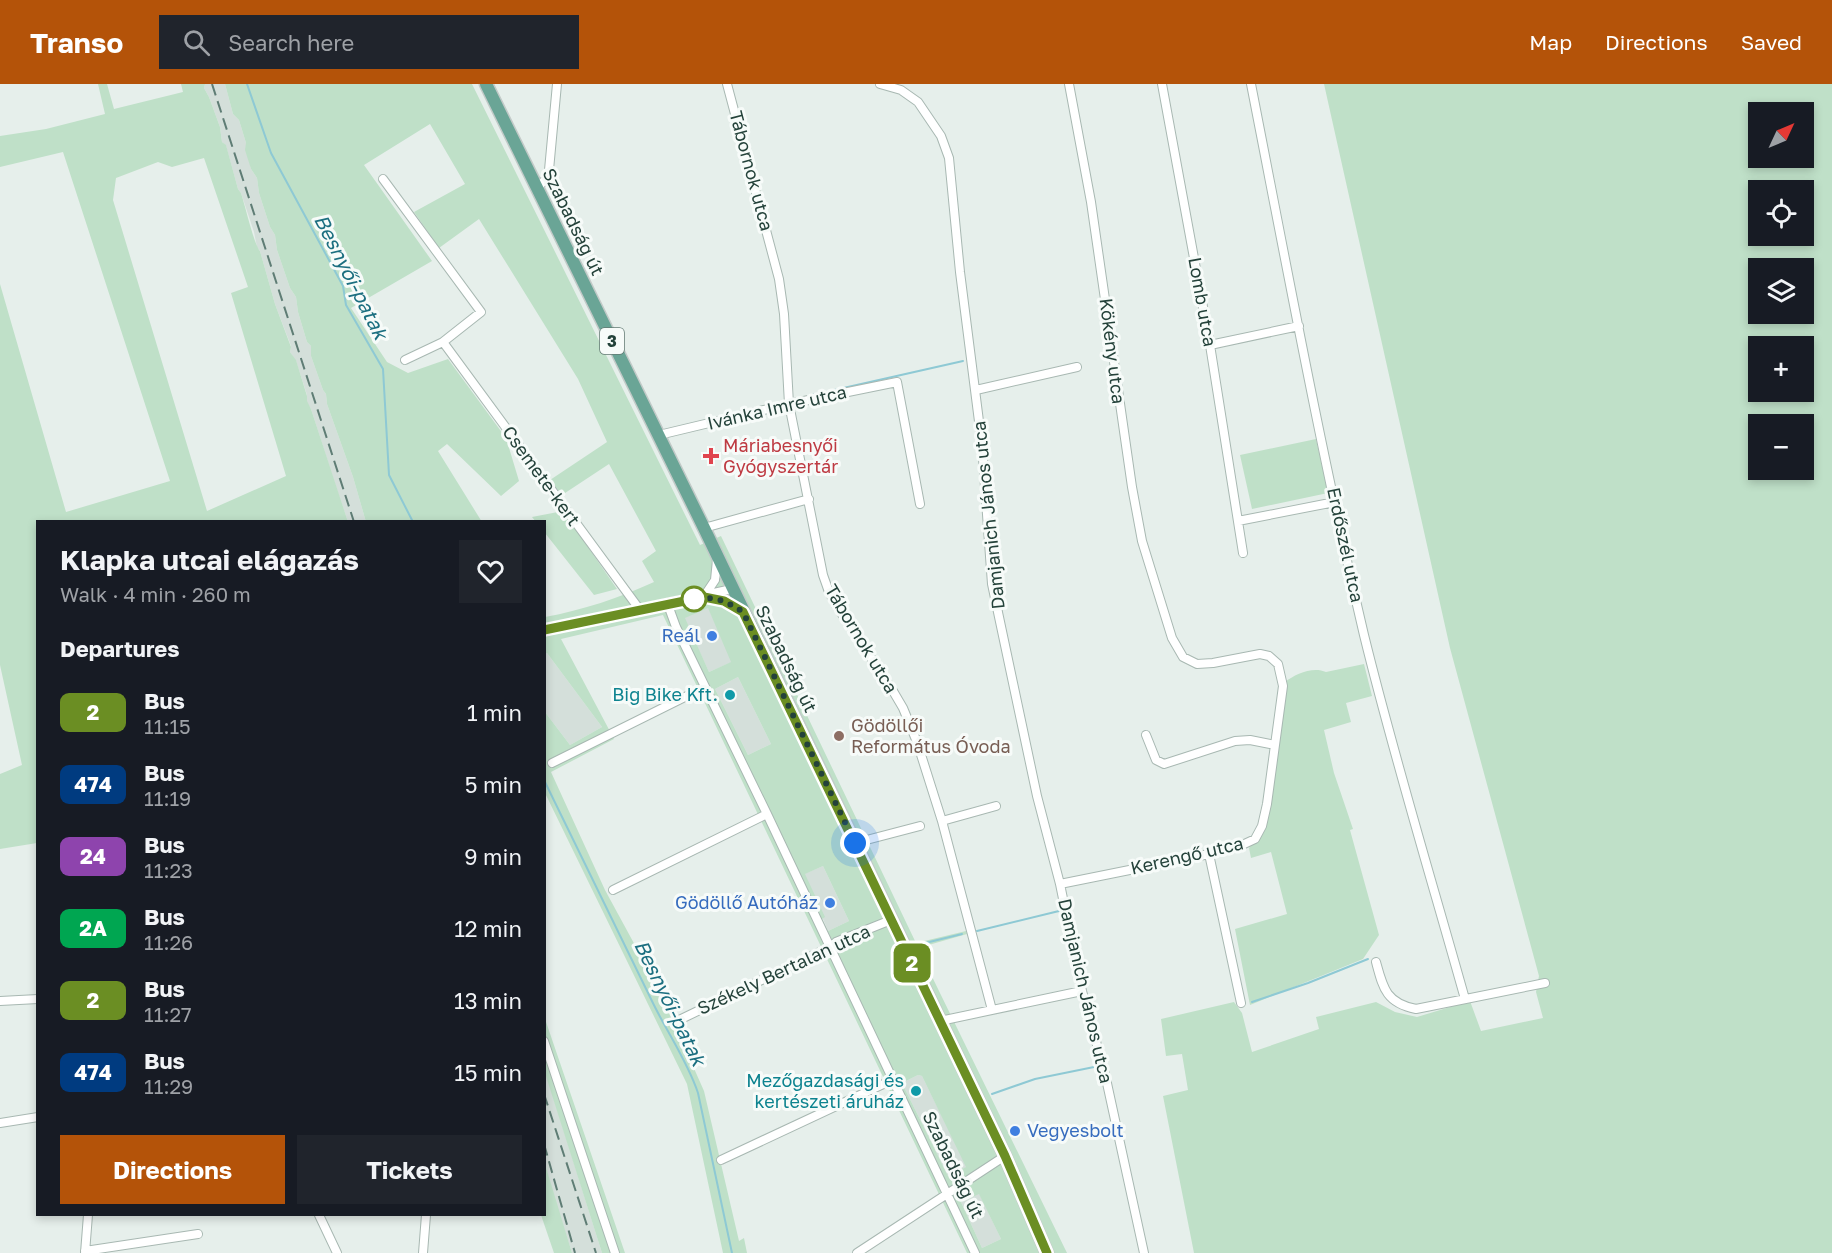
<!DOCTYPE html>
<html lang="en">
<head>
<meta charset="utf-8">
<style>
  body { margin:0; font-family:"Golos Text",sans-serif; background:#20242c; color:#f1f3f6; height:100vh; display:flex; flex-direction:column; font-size:22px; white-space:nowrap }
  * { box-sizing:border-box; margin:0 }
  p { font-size:20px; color:#9ea1a6 }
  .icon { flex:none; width:33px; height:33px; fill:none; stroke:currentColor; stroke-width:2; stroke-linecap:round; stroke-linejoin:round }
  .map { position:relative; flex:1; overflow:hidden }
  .panel { position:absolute; left:36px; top:436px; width:510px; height:696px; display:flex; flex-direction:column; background:#171b24; border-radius:0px; box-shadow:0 3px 9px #0003 }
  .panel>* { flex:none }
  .badge { padding:0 12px; border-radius:9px; font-size:21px; line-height:39px }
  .needle { width:39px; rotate:46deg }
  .fabs { position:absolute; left:1748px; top:18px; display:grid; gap:12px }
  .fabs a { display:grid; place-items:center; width:66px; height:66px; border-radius:0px; background:#171b24; box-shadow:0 3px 9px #0003; font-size:30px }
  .you { position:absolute; width:30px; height:30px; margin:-15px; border:4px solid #fff; border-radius:50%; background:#1a73e8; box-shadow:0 0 0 9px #1a73e833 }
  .map>.badge { position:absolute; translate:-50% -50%; box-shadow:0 0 0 3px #fff }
  h2 { padding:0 24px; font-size:22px; line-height:54px }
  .round { display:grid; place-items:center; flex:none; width:63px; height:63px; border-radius:0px; background:#20242c }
  .headline { display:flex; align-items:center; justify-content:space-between; height:102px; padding:0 24px }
  h1 { font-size:28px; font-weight:700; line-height:45px }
  .button { display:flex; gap:12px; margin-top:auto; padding:12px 24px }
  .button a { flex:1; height:69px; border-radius:0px; background:#b45309; color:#fff; font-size:24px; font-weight:700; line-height:69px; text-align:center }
  .button a+a { background:#20242c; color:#f1f3f6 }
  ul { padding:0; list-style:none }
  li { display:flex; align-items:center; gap:18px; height:72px; padding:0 24px }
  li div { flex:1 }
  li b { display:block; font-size:22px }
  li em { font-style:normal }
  li .badge { min-width:66px; font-weight:700; text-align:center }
  header { display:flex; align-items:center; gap:36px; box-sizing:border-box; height:84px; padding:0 30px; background:#b45309; color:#fff }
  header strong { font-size:28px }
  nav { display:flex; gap:33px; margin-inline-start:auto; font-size:21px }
  .search { width:420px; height:54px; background:#20242c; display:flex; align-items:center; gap:15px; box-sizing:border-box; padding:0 21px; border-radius:0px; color:#9ea1a6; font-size:22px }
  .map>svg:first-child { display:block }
</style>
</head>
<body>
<header>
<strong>Transo</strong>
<div class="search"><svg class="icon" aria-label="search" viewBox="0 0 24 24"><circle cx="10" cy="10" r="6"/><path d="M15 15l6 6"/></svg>Search here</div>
<nav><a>Map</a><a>Directions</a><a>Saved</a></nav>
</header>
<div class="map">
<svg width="1832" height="1169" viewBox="0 0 1832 1169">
  <rect width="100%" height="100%" fill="#e6efeb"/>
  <path fill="#d4dfda" d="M205,0H225L233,30L239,36L246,59L251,85L257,94L259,109L270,143L275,151L277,166L290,204L296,213L298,228L307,258L311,262V272L323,306L326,310L327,320L353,393L366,438H348L338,409L311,325L306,317L307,311L296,277L290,268L291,262L275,220L260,167L257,163L254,148L241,109L238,105L226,62L222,58L220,43L209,13L204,4Z
    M708,523L732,578L709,588L684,534Z
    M547,569L602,643L570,661L545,628L544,570Z
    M738,593L771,660L748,671L715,605Z
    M823,782L849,837L828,847L804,790Z
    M544,989L547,993L602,1169H572L554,1113L545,1080Z
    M918,991L922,992L967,1083L948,1092L902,999Z
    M979,1109L1001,1155L982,1164L961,1118Z"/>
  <path fill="#bfe0c8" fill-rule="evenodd" d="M98,0H107L114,25L183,8L181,0H205L204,4L209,13L220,43L222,58L226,61L238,105L241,109C245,121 254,160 260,167L275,220L291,263L290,268L296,276L307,312V317L311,325L348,438H38L37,759L0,765V690L22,681L0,581V200L66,428L170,397L63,68L0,83V52L46,45L105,30ZM204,74L248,203L231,209L286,392L207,427L113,116L116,94L158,78L172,83Z
    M225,0H472L700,461L721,452L916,859L966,847L967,850L918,864L1067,1169H967L663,531L561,555L614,655L551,688L605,806L680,944L677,946L704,1007L739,1157L744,1154L747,1169H723L687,1000L545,709V628L570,661L602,643L547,569L545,570V533C583,526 619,514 654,498L642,477L656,467L609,380L562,411L550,396L607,358L578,295L479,135L439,164L414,128L465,100L430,40L364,81L432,177L351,224L387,278L408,289L448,275L506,354L519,397L501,412L447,360L438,367L482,438H366L353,393L327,320L326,310L323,306L311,272V262L307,258L298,228L296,213L290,204L277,166L275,151L270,143L259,109L257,94L251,85L245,66L246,59L239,36L233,30ZM708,524L731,578L709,588L685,534ZM738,593L771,660L748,671L715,605ZM823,782L849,837L828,847L822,835L825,833L805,790ZM918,991L922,992L966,1083L948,1092L902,999ZM979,1110L1001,1155L982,1164L961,1118Z
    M1324,0H1832V1169H1194L1163,1012L1188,1006L1182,970L1166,972L1161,935L1234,918L1242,929L1252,968L1319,945L1316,933L1376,918L1395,928L1417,933L1470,917L1481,947L1543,934L1536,908L1539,892L1450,564ZM1758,28H1803V74H1758ZM1758,106H1803V152H1758ZM1758,184H1803V230H1758ZM1758,262H1803V308H1758ZM1758,340H1803V386H1758Z
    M1316,355L1328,409L1252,425L1240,371Z
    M563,427L617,505L594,511L545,449L544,438H536L532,433Z
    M1364,580L1372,612L1346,619L1351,638L1324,646L1334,689L1353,745L1350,746L1379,851L1363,875L1250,921L1235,845L1287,830L1271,768L1251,774L1249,764L1266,743L1286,607L1285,598C1295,590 1313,582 1326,588Z
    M544,932L625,1169H602L545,989Z
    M545,1080L572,1169H554L541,1131H544Z"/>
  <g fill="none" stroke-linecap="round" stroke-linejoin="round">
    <path stroke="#8ec9d4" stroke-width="2" d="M247,0L271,69L343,202L346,221L383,285L389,391L413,438
      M808,312L963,277
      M544,696C580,769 615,842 651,915C666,947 687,976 698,1009L732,1169
      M977,847L1059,827
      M917,861L962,850
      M895,870L898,869
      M1252,918L1308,899L1368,875
      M992,1010L1035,995L1094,983"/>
    <defs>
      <path id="street" d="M727,0L779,195L784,230L789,320L823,491L829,508L836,521L893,607L903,624L917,658L942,737L992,926
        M880,0L901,6L918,18L941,52L949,74L960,188L982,361L992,500L1037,712L1060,800L1082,907L1105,990L1144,1169
        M1162,0L1210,261L1243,469
        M1251,0C1287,184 1321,368 1364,551C1394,673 1431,794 1465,915
        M383,95L481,228L443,258
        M536,105L546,95L549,86L557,0
        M1210,261L1299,242
        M405,276L443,258L640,526
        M976,306L1077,283
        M659,351L789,320L897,298L920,420
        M1238,437L1335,418
        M704,444L809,415
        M705,511L715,496L717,476
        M708,513L724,517L743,528
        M668,521L676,543L767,730L975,1169
        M544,546L732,505
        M1146,651L1156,676L1164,680L1235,657L1250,656L1275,661
        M552,679L705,603
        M942,737L996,722
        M855,759L920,742
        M1209,770L1241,919
        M1060,800L1209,770L1240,762L1255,755L1262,742L1267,720L1283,602L1278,580L1269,572L1260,570L1213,579L1197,580L1183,573L1172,554L1142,457L1132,403L1091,118L1069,0
        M613,806L767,730
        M1376,878C1383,904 1386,919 1416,925L1545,899
        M0,917L38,915
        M677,937L830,863L836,858L891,836
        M940,937L1082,907
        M544,957L615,1169
        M0,1039L38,1033
        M721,1076L892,996
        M319,1131L337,1169
        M85,1167L198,1150
        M85,1169L88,1131
        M423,1169L426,1131
        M857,1169L1005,1072"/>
      <path id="primary" d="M486,0L704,444L1005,1072L1047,1169"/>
    </defs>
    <use href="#street" stroke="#a8b8b2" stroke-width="10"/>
    <use href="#primary" stroke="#c2cac8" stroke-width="15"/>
    <use href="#street" stroke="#fff" stroke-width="8"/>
    <use href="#primary" stroke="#6aa596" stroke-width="12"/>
    <path stroke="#5f7d75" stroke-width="2" stroke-dasharray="12 6" stroke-linecap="butt" d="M212,0L354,438
      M544,1010L596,1169
      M544,1060L575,1169"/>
  </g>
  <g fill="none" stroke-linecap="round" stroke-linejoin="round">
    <defs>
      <path id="line" d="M544,546L704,513L724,517L743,528L1005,1072L1047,1169"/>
    </defs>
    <use href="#line" stroke="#fff" stroke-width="14"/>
    <use href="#line" stroke="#6b8e23" stroke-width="9"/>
    <path stroke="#24423a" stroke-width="6" stroke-dasharray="0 10.8" d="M694,515L686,517C710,511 722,514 743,528L855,759"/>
  </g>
  <path fill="#e0444e" stroke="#f7fbf9" stroke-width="2" d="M708 363h6v6h6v6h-6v6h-6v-6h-6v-6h6z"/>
  <circle fill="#fff" stroke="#6b8e23" stroke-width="3" cx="694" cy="515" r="12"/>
  <g fill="#3f7fe0" stroke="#f7fbf9" stroke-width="2">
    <circle cx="712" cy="552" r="6"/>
    <circle cx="830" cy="819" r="6"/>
    <circle cx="1015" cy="1047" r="6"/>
  </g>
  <g fill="#0f9aa8" stroke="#f7fbf9" stroke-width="2">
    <circle cx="730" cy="611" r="6"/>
    <circle cx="916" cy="1007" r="6"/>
  </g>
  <circle fill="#8d6e63" stroke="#f7fbf9" stroke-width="2" cx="839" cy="652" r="6"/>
  <g text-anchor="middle" stroke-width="6" stroke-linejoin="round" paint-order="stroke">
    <rect fill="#f7fbf9" stroke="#637a73" stroke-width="1.5" x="600" y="244" width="24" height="26" rx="4.5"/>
    <g font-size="16" font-weight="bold" fill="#24423a">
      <text x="612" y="263">3</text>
    </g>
    <g font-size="18" fill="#24423a" stroke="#f7fbf9">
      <text transform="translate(751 87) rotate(75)" y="6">Tábornok utca</text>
      <text transform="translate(573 138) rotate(64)" y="6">Szabadság út</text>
      <text transform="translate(1202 218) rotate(80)" y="6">Lomb utca</text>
      <text transform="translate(1112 267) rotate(83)" y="6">Kökény utca</text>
      <text transform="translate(777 324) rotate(-13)" y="6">Ivánka Imre utca</text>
      <text transform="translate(541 392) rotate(54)" y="6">Csemete-kert</text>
      <text transform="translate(989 431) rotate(-96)" y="6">Damjanich János utca</text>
      <text transform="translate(1345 461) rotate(78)" y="6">Erdőszél utca</text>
      <text transform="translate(861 555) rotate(59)" y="6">Tábornok utca</text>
      <text transform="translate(786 575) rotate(64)" y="6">Szabadság út</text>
      <text transform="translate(1187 772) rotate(-13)" y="6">Kerengő utca</text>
      <text transform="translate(784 886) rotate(-25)" y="6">Székely Bertalan utca</text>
      <text transform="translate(1085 907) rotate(77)" y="6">Damjanich János utca</text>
      <text transform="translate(953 1081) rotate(64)" y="6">Szabadság út</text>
    </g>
    <g font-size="18" fill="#be3a42" stroke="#f7fbf9" text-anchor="start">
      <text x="723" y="368">Máriabesnyői<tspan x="723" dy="21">Gyógyszertár</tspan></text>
    </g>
    <g font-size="18" fill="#366cbe" stroke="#f7fbf9" text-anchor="end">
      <text x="700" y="558">Reál</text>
      <text x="818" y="825">Gödöllő Autóház</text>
      <text x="1027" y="1053" text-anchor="start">Vegyesbolt</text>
    </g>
    <g font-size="18" fill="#0d838f" stroke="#f7fbf9" text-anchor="end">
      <text x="718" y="617">Big Bike Kft.</text>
      <text x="904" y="1003">Mezőgazdasági és<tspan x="904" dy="21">kertészeti áruház</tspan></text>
    </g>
    <g font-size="18" fill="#785e54" stroke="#f7fbf9" text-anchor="start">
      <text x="851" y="648">Gödöllői<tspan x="851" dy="21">Református Óvoda</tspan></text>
    </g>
    <g font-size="20" font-style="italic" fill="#1c6f80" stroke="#f7fbf9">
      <text transform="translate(351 193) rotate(63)" y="7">Besnyői-patak</text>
      <text transform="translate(670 919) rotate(64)" y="7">Besnyői-patak</text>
    </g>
  </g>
</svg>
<div class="fabs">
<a><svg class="needle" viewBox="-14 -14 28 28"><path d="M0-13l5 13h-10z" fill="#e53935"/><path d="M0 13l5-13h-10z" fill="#9ea1a6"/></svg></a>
<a><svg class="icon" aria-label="locate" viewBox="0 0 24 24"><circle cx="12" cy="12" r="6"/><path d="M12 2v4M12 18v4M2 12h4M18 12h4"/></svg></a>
<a><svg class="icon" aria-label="layers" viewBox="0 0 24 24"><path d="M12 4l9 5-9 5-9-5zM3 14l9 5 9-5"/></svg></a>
<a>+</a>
<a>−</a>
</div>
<div class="you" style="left:855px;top:759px"></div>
<b class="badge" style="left:912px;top:879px;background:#6b8e23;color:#fff">2</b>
<section class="panel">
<div class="headline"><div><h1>Klapka utcai elágazás</h1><p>Walk · 4 min · 260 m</p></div><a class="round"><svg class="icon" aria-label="heart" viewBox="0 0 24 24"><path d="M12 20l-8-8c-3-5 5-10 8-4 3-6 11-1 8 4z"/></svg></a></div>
<h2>Departures</h2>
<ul>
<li><span class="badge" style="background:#6b8e23;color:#fff">2</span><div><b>Bus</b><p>11:15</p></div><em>1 min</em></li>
<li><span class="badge" style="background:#003b80;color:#fff">474</span><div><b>Bus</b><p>11:19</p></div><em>5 min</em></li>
<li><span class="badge" style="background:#8e44ad;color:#fff">24</span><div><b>Bus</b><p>11:23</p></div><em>9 min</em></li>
<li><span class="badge" style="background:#00a651;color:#fff">2A</span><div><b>Bus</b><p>11:26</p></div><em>12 min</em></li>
<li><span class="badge" style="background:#6b8e23;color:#fff">2</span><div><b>Bus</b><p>11:27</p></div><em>13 min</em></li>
<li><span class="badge" style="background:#003b80;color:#fff">474</span><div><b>Bus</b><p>11:29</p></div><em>15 min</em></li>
</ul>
<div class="button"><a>Directions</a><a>Tickets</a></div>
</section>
</div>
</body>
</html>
